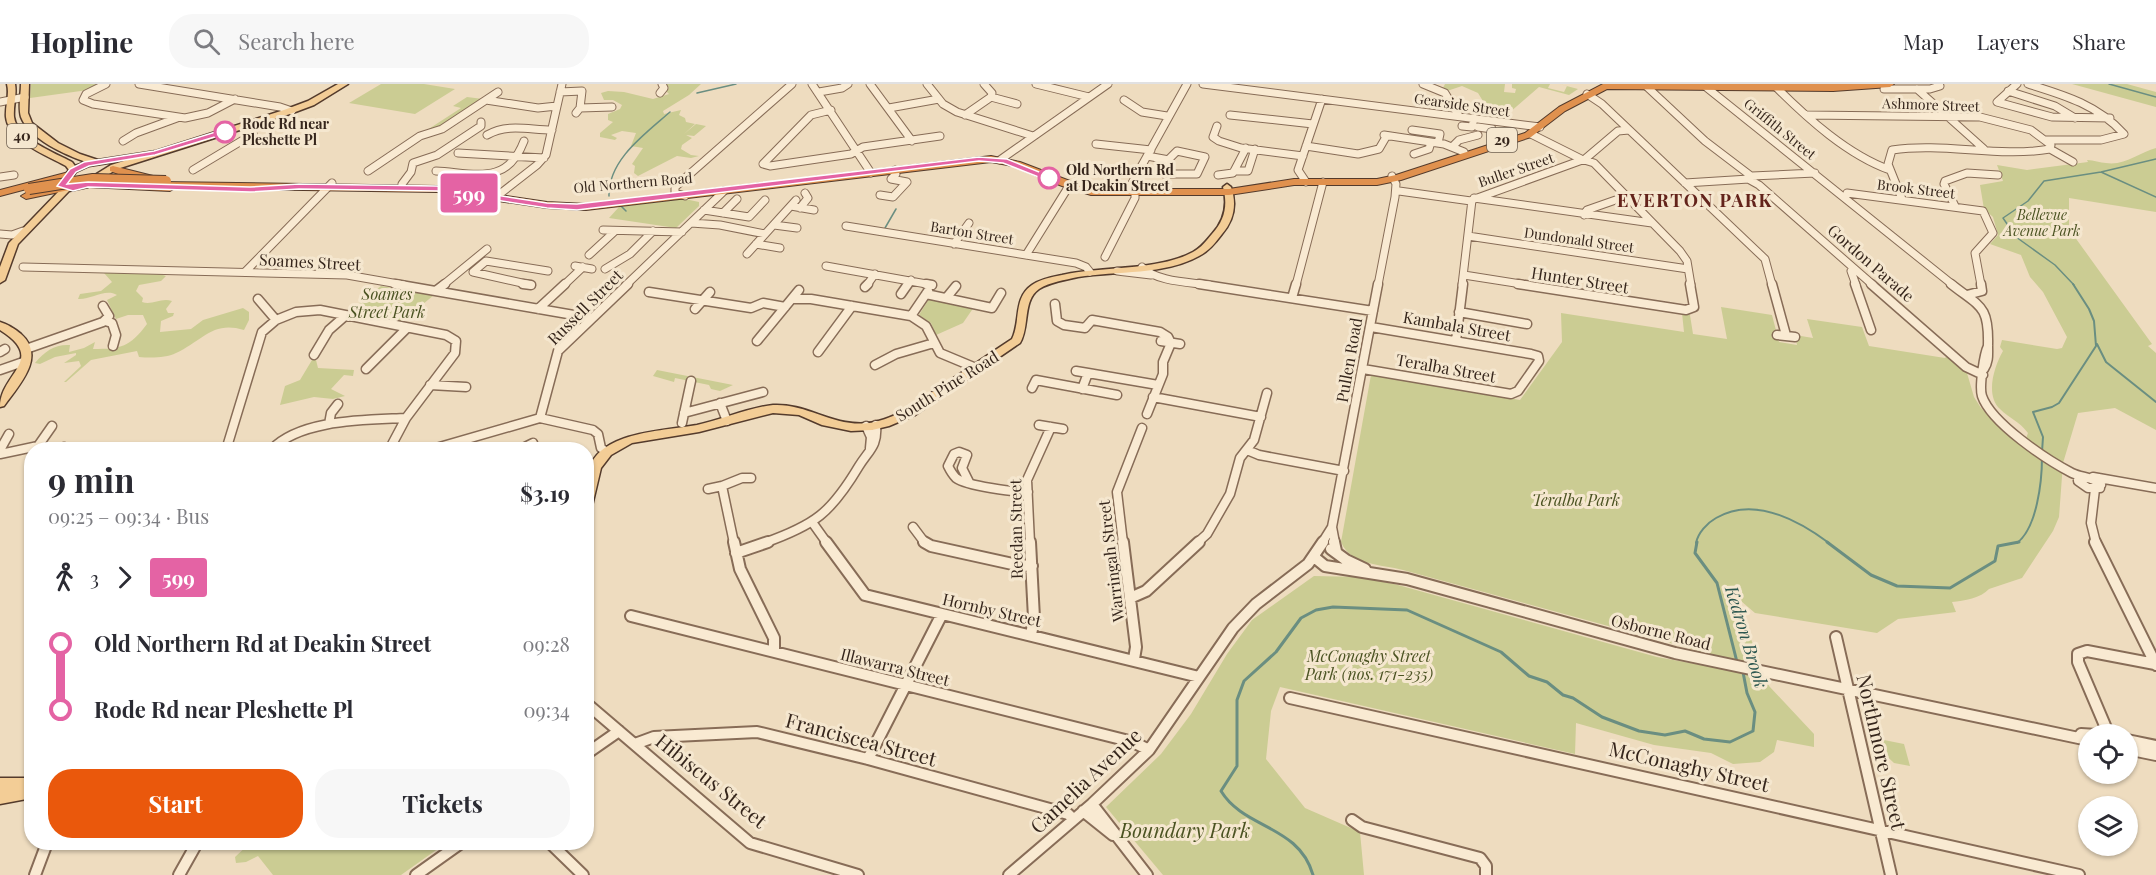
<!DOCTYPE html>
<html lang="en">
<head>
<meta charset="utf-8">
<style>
  body { margin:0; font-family:"Playfair Display",serif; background:#f7f7f7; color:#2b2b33; height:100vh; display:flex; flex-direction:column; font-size:22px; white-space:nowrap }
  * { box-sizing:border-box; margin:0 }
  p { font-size:20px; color:#7c7c81 }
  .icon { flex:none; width:33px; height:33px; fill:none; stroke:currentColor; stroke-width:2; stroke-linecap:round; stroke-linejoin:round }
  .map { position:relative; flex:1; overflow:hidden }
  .details { position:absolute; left:24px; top:358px; width:570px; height:408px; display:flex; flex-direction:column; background:#fff; border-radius:24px; box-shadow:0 2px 4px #0004 }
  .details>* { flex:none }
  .badge { padding:0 12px; border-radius:4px; font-size:21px; line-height:39px }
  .controls { position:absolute; left:2078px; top:640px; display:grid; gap:12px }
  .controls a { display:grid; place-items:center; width:60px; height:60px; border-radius:50%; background:#fff; box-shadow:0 2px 4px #0004; font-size:30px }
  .map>.badge { position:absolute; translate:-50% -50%; box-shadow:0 0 0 3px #fff }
  .legs { display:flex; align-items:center; gap:9px; height:66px; padding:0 24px; font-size:20px }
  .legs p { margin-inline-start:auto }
  .overview { display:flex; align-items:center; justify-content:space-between; height:102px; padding:0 24px }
  h1 { font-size:33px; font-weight:700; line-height:45px }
  .button { display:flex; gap:12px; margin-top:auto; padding:12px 24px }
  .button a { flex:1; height:69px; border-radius:24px; background:#ea580c; color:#fff; font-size:24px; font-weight:700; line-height:69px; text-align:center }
  .button a+a { background:#f7f7f7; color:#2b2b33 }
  ul { padding:0 24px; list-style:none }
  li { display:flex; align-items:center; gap:21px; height:66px; font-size:22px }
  li i { display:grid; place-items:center; width:9px; height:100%; margin:0 8px; background:currentColor }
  li i::after { content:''; width:15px; height:15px; margin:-8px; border:4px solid; border-radius:50%; background:#fff }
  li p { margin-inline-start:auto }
  li:first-child i { background:linear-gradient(#0000 50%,currentColor 0) }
  li:last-child i { background:linear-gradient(currentColor 50%,#0000 0) }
  header { display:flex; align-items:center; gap:36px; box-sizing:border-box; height:84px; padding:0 30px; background:#fff; border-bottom:2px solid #e1e1e2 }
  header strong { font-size:28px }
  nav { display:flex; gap:33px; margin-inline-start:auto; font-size:21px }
  .search { width:420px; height:54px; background:#f7f7f7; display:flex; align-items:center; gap:15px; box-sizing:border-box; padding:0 21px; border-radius:24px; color:#7c7c81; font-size:22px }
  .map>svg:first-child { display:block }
</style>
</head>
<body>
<header>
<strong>Hopline</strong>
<div class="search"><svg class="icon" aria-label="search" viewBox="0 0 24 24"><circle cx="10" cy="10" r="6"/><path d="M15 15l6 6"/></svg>Search here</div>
<nav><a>Map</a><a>Layers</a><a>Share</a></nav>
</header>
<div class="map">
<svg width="2156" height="791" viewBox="0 0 2156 791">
  <rect width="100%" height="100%" fill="#eedcbf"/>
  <path fill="#cbcc93" d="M31,0H101L88,6L30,14Z
    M381,0H424L455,5L415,30L349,19Z
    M666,0H701L689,11L663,27L664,30L681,26L679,31L685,34L686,38L695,40L684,50L696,40L706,42L694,52L686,51L692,54L682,61L681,65L691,71L699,72L691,74L677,72L638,92L634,89L635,82L632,80L643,64L631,62L636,49L622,47L611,51L617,54L615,56L600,53V49L613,38L608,36V30L620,25L622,21L613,16H604L601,9L608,7L624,8L653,15L669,10L666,7L669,4Z
    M1445,0H1505L1504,8L1515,9L1516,5L1512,4V0H1550L1548,4L1564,8L1567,2L1559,0L1578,5L1569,11L1539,3L1502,35L1489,33V23L1486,22L1478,9L1462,2L1447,7L1443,4Z
    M2072,0H2127L2156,8V23Z
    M467,13L483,15L437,45L424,48L461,24L453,22Z
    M2156,64V128L2069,114V145L2152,260L2148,262L2156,269V346L2115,324L2078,329L2063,379L2059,433L2053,447L2022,494L1989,505C1981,514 1964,517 1952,518L1956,528L1898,535L1877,549L1755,529L1734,511L1769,602L1814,650V663L1777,656L1774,668L1760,678L1733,680L1711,669L1654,661L1576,639L1575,670L1280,603L1271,627L1266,675L1305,724L1360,748L1364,791H1163L1106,723L1161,670L1191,630L1227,570L1252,536L1314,492L1361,493L1398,501L1657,573L1712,583L1707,569L1403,486C1381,480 1351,482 1341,458L1371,291L1520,316L1562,258L1561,229L1684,248L1682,229L1690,231L1693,250L1727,255L1721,223L1772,231L1779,258L1797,261L1795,251L1813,254L1807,235L1862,243L1869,262L1945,274L1947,272L1967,289L1974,313L1981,324L2012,353L2024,360L2028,349C2019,337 2010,335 2000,325C1985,311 1994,283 2003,267L2000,263L2002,256L2057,265L2062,264L2067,253L2043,208L2030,193L2021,171L1990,160L1998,151L1993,133L1984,125L1980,101L2003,97L1997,81L2027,86L2088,78L2087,76C2094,76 2100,79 2106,79C2125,82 2140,68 2156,64Z
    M685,115L699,118V122L676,144L609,134L619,123Z
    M111,188L157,189L166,192L161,197L139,201L136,207L143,214L142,218C152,222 161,213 172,217L166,225L168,229H174L173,232L161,237L160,248L191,245L203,236L243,224L249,228V236L244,246C213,236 202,257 176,269C166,274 151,274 139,273L137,267L91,276L66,298H64L81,282L79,277L64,279L76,271V269L55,273L40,280L35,279C45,267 55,260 70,261L69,268L84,264L95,258L93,265C121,265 130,263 147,240L143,231H128L116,235L107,216L117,211C105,204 91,216 78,215L80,210L101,207L112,198L104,189Z
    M381,202L434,211L400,239L346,229Z
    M929,215L974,223L963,239L936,251L931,239L919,231Z
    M312,276H316L318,284L354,286L353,292L344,291L331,305L345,312L333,315L314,313L280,321L285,302L300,296Z
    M657,286L733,301L720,307L711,305L709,301L675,294L674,298L653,292Z
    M1884,656L1904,660L1910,682L1894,679L1876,662Z
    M250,759H446L401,791H273L258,772L246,778L236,779L235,773Z"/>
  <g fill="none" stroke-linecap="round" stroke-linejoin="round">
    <path stroke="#6a8e81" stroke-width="1.5" d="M2109,0L2156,13
      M697,9L736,0
      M2101,88L2156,113
      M609,112C608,76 645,50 670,28
      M621,122L626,127
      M885,144L896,125
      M2074,201L2055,181L2016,153L2003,134L2028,117L2044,97L2101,88L2156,75"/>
    <path stroke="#6a8e81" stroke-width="2" d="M2097,260L2106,278L2156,318
      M2042,368L2043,353L2033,328L2052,323L2059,319L2096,262L2094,237L2089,225L2073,200
      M1696,459C1698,449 1707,439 1716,434C1753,412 1798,436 1829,459
      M2017,459C2037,444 2042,397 2042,373"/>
    <path stroke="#6a8e81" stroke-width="3" d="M1697,458L1695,469L1717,499L1737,578
      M1827,458L1871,491L1897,502L1950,504L1995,477L1998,462L2019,458
      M1313,791C1299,741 1244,745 1221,707L1237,682V616L1244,597L1276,568L1301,534L1316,526L1333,523L1407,526L1501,568L1529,592L1547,598L1563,611L1573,614L1602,633L1639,647L1665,651L1685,647L1704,655L1730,658L1753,647L1755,628L1747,609L1743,588"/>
    <defs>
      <path id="minor-far2" d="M106,0L86,10L83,16L93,20L185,34L208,29L235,15
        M139,0L280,23L292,27
        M812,0L871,89
        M870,0L912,57
        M927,0L943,20L957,28L1033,52
        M1036,0L1089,13
        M1203,0L1540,43
        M1423,0L1445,9L1459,32
        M2017,0L1997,18L2052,33L2110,34
        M2028,0C2064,11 2098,21 2124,50L2101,56H2045
        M1645,1L1705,57L1751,92
        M1706,3L1953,201
        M1776,3C1808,35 1848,71 1890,86
        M1884,5H1930L1940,2
        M1917,5L1984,65
        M2008,7L2055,22L2075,34
        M560,8L582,7L580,24L576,29
        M819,8L842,4L848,0
        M660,9L664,4L662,0
        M1587,10L1602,20L1765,175L1772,201
        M991,13L1017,20
        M486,16L538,24L557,22
        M1124,16L1142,28L1167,32
        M0,18L25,13
        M580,24L612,23
        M889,24L939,15
        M831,26L811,31L763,80L770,82L851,70L863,63L940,52
        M965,31L991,13L992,9L984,0
        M1230,31L1313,40
        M1807,31L1980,33L2031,46L2051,61L2050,65L2073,78
        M1217,42L1213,53L1219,57L1241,64L1303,72
        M1462,42L1472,43L1474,34
        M1478,43L1492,45
        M1412,46L1440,50L1438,59
        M1531,50L1581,75L1594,79L1680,167L1687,177L1691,201
        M487,51C508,39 529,46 552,46
        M1384,51L1444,60L1464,68
        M123,57L136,49L177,34
        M1096,60L1151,66
        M1306,62L1358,70L1379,65L1386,53
        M1453,62L1459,56L1478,51
        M1177,67L1205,73L1197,90H1164L1170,74Z
        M458,69L544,74
        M1414,70L1429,65L1431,58
        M1147,72L1169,76
        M1000,76L1108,0
        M193,86L253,50L247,41
        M368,87L420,52L442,45L498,8
        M436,87C475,89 507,102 524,57
        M1234,87H1248L1255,65
        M1218,91L1233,89L1246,64
        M1752,92L1815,89
        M0,93L14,91
        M1750,96L1759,101L1873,201
        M1306,98L1298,86L1322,15
        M1685,99L1749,95
        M402,100L411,88L413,79L437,71L481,42V38
        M1119,107L1131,101L1187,0
        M1399,107L1471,117
        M1847,109L1983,127L1993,149L1975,169L1981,201
        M880,111L893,113L907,98L891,95L896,90L895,86
        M685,112L675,109V103L792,0
        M496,113L537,81L546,71L562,0
        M1474,114L1652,139
        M1902,115L1888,80L1892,66C1945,58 1997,74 2050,65
        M791,122L814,126
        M1955,122L1944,100L1945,97L1967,89L1998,91
        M800,124L808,114L805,109
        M704,126L749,133L765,116
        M723,129L737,115
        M1584,131L1587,126L1627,112
        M691,139L720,141L765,150
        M774,141L797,144
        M846,142L1076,179L1086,183L1090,188
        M603,146L682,148
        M0,150L12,151L23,147
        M1468,152L1688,185
        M756,160L780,164
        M954,160L969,139
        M747,170L796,116
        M589,171L614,148
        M1026,171L1069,102
        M1105,173L1135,114V109
        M575,182L592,185
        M826,182L932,201
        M23,183L347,191L404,201
        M1142,183C1157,198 1188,198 1209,201
        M605,185L630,170L653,147
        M1853,185L1851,187L1856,201
        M1117,187L1151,191
        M245,188L332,99
        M1464,191L1528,201
        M443,201L487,165
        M531,201L473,188L486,177L548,187
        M564,201L583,183
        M626,201L724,107
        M867,201L875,190
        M907,201L911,196
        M1296,201L1323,98
        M1378,201L1395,113L1396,100L1392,92
        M1462,201L1472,116L1585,75L1618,47L1629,46"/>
      <path id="minor-far1" d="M395,200L591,234
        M523,200L531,201
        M926,200L932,201
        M1199,200L1373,227
        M1518,200L1686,226L1694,223L1690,200
        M1772,200L1786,251
        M1855,200L1871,246
        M1871,200L1966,283L1983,291
        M1951,200C1980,223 1989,221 1988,261C1988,271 1989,277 1984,285
        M865,203L868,200
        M437,206L445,200
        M649,208L751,224L763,219L785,223
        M901,210L908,200
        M926,210L992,224L1001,209
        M1967,211L1982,207L1981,200
        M947,213L956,202
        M1292,214L1296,200
        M793,215H811L911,232L926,242L940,269L976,284
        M1055,220L1057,237L1064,241L1085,244L1092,236L1160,248L1168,253L1171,259L1163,278V290L1147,330
        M538,225L565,200
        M695,225L710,208
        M1459,228L1527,240
        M911,232L928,207
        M276,236L296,228L320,226L446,251L456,257L455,269L406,334L389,366
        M105,237L112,239L116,251L113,262
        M1777,251L1795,253
        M757,257L799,206
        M1161,257L1180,260
        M1456,257L1463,200
        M1988,262C1984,270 1979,303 1982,312C1991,339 2047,376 2072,389C2082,394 2092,392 2101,401
        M26,265L103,238L109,232L103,222
        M0,268L5,265
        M818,268L852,222
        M314,271L329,246L345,232
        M875,281L896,270L934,259
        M366,285L407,244
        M1363,285L1511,310L1518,307L1539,277L1538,272L1531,270L1371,243
        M0,286L26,277
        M1076,287L1088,289L1082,305
        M1088,289L1158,301
        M430,301L466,303
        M1032,304L1036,296L1117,311
        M1153,313L1261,333
        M720,319L727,337
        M684,329L763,308
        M682,339L691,297
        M329,340L331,329L338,320
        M1039,341L1063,345
        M866,342L871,353L870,364
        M0,366L9,350
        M58,366L64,363
        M226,366L262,248L276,236L258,215
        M271,366C300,335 366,336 406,334
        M429,366L540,334
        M519,366L533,359
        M1247,366L1259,371L1344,387
        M607,368L601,364L598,350L593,346L540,334L558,267L628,200
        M0,370L38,362L52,342
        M2078,392V397L2088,404H2100
        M2093,393L2156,404
        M969,398L962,384L967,371L959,368L954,370L948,382C950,386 953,391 956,394C967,402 1014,408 1028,408
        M708,405L722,402
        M2095,405L2091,439L2096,459
        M812,438L827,459
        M913,443L925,459
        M734,459L722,402L742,394H751
        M764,459C815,441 831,429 859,382C869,366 878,362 876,341
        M1030,459L1027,396L1051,343
        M1123,459L1117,408L1142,344
        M1197,459L1207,450L1230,410L1240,374L1254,356L1267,309
        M1322,459L1332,443
        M1335,459L1332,443L1378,200"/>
      <path id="minor" d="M734,458L740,485L774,554V567
        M826,458L865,511L1199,593
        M924,458L931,462L1017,481L1032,482
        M1030,458L1034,534L1031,551
        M1123,458L1136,563L1134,575
        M1334,458L1336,467
        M2095,458L2156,581
        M1331,465L1346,476L1365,485
        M736,469L768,458
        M1314,473L1325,482L1407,495L1675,569L2088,656
        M1130,514L1146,507L1199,458
        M631,532L1133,658L1149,666
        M1836,553L1891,791
        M1290,614L2079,791
        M586,619L750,759L858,791
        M2081,650L2097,651
        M2109,651L2078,578V570L2087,567L2155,580
        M2127,656L2156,662
        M635,660L654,653L757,648L868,675L1068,730L1073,735
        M2127,665L2156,671
        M586,670L619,647
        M868,675L942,530
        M1092,720L1147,791
        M1083,727L1113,751
        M1352,736L1362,743L1480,774L1486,782V791
        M550,759L583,791
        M35,791L47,759
        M179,791L197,759
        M416,791L461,759
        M1009,791L1092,720L1149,666L1233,544L1256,520L1308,480L1323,458"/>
      <path id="major" d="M7,0H15C17,11 13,22 14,33C16,54 55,69 72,78L75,82L86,78C66,71 29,55 21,33C18,23 21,10 21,0H29L28,29L32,39L58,59L80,70L98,76L156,67L284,26L308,17L338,0H348L314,21L290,30L117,85L88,103L69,107L18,160L5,196L0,199V183L9,159L61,105L57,102L69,86L66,82C48,72 8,57 6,33C5,22 10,11 7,0ZM127,76L111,81L82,99L67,101L76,88L89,82Z
        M1227,100L1231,103C1237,120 1234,136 1222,150C1216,158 1209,167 1199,172C1166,191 1116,187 1078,193C1065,196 1050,198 1039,205C1022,217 1030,243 1020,259L915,331L889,342L872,346L851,347L822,341L799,331L773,329L699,348L632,359L611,371L601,384L592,422L586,426C586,413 584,398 589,385C601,347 665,347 697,341C720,336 751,323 773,321C809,319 836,346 875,338C901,332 922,315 943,301C966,286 989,270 1012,255C1021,237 1013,214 1032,201C1040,195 1052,193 1062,191C1101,182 1158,187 1193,168C1201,164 1207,156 1212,150C1225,136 1228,121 1223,103Z
        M0,238C7,240 15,245 21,250C47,273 18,302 4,322L0,323C0,289 48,276 0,246Z
        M0,694H26L31,696L32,714L0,720Z"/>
      <path id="highway" d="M1603,0H1894L1890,3L1833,7L1607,5L1565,27L1531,53L1401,96L1377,101H1294L1229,111H1091L1062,102L1013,82L991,78L586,126L547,124L437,108L175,104L170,107L88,103L83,100L88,97L157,100L162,98L437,102L547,118L586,120L991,72L1020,78L1091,105H1229L1294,95H1377L1396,91L1525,49L1559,23Z
        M113,82L157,93C145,101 122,91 110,87V83Z
        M69,88L74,91L72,93L0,112V106Z
        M66,101L71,104L69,106L26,115L21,112L26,109Z"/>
    </defs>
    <use href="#minor-far2" stroke="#876c57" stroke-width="9"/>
    <use href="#minor-far1" stroke="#876c57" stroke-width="11"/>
    <use href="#minor" stroke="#876c57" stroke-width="14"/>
    <use href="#major" stroke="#543b2c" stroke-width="3"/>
    <use href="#highway" stroke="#543b2c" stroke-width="2"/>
    <use href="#minor-far2" stroke="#f9ead2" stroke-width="7"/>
    <use href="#minor-far1" stroke="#f9ead2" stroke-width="8"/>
    <use href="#minor" stroke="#f9ead2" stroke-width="10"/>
    <use href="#major" fill="#f3cd96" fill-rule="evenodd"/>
    <use href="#highway" fill="#e0914e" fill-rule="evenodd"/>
    <defs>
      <path id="highway-bridge" d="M29,105L93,95L166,97"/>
    </defs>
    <use href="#highway-bridge" stroke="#543b2c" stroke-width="12" stroke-linecap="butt"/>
    <use href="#highway-bridge" stroke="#e0914e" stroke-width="10"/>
  </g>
  <path fill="#e463a4" stroke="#fff" stroke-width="1.5" d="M225,45L228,46V49L155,71L89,82L76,88L67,100L88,98L250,103L299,100L437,102L547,119L577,120L979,73L1007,75L1054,94L1046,96L1003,79L979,77L577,126L547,124L437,107L299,105L250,108L88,103L73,107L57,102L70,85L84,78L154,67Z"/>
  <g fill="#fff" stroke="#e463a4" stroke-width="3">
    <circle cx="225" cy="48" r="10"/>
    <circle cx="1049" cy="94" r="10"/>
  </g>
  <g text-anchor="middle" stroke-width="6" stroke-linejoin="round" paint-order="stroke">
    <g font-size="14" fill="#36261c" stroke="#f5e7cf">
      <text transform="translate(1462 21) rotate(8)" y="5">Gearside Street</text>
      <text transform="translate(1931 21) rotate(2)" y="5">Ashmore Street</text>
      <text transform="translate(1780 45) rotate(39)" y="5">Griffith Street</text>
      <text transform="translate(1516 86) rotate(-19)" y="5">Buller Street</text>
      <text transform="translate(633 99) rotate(-5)" y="5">Old Northern Road</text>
      <text transform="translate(1916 105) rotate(7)" y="5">Brook Street</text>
      <text transform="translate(972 149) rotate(9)" y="5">Barton Street</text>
      <text transform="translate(1579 156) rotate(8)" y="5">Dundonald Street</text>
    </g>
    <g font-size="14" font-weight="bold" fill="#36261c" stroke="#f5e7cf" text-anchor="start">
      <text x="242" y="45">Rode Rd near<tspan x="242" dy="16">Pleshette Pl</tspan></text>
      <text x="1066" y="91">Old Northern Rd<tspan x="1066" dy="16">at Deakin Street</tspan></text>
    </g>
    <g font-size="14" font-style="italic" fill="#4b5322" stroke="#f5e7cf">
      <text x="2042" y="136">Bellevue<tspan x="2042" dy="16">Avenue Park</tspan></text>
    </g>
    <g fill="#f5e7cf" stroke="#6f6052" stroke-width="1.5">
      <rect x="7" y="40" width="30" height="24" rx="4.5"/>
      <rect x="1487" y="44" width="30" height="24" rx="4.5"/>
    </g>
    <g font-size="15" font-weight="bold" fill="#36261c">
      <text x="22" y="57">40</text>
      <text x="1502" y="61">29</text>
    </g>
    <g font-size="16" fill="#36261c" stroke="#f5e7cf">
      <text transform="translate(310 178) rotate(3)" y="6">Soames Street</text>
      <text transform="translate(1871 179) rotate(41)" y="6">Gordon Parade</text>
      <text transform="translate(1580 196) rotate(9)" y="6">Hunter Street</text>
      <text transform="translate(585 223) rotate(-45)" y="6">Russell Street</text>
      <text transform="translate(1457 242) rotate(10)" y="6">Kambala Street</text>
      <text transform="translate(1349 276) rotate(-80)" y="6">Pullen Road</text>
      <text transform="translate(1446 284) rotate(10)" y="6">Teralba Street</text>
      <text transform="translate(947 302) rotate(-32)" y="6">South Pine Road</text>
      <text transform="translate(1016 445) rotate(-91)" y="6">Reedan Street</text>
      <text transform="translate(1111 477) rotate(-97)" y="6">Warringah Street</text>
      <text transform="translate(992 526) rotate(13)" y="6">Hornby Street</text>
      <text transform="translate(1661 548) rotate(14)" y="6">Osborne Road</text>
      <text transform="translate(895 583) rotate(14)" y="6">Illawarra Street</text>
    </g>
    <g font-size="16" font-style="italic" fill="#4b5322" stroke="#f5e7cf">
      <text x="387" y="216">Soames<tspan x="387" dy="18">Street Park</tspan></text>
      <text x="1576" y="422">Teralba Park</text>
      <text x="1369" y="578">McConaghy Street<tspan x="1369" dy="18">Park (nos. 171-235)</tspan></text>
    </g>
    <g font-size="18" font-weight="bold" letter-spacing="1.5" fill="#63231b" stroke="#f5e7cf">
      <text x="1695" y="123">EVERTON PARK</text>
    </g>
    <g font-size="18" font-style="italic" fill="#2b564f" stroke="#f5e7cf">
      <text transform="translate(1746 553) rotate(73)" y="6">Kedron Brook</text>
    </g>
    <g font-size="20" fill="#36261c" stroke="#f5e7cf">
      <text transform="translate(861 656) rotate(15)" y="7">Franciscea Street</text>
      <text transform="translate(1881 668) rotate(77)" y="7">Northmore Street</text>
      <text transform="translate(1689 683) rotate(13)" y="7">McConaghy Street</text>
      <text transform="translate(711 697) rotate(39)" y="7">Hibiscus Street</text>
      <text transform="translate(1086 697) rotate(-43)" y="7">Camelia Avenue</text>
    </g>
    <g font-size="20" font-style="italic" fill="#4b5322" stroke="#f5e7cf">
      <text x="1185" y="754">Boundary Park</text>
    </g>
  </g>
</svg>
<div class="controls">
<a><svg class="icon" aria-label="locate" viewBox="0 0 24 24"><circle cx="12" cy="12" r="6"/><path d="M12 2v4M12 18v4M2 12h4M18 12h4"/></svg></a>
<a><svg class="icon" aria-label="layers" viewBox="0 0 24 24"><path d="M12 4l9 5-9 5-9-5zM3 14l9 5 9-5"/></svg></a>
</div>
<b class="badge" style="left:469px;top:109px;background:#e463a4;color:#fff">599</b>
<section class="details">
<div class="overview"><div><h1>9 min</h1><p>09:25 – 09:34 · Bus</p></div><b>$3.19</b></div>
<div class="legs"><svg class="icon" aria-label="walk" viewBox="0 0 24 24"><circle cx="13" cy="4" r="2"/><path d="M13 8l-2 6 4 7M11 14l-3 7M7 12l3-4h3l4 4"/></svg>3<svg class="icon" aria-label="forward" viewBox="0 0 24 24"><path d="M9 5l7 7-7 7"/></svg><b class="badge" style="background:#e463a4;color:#fff">599</b></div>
<ul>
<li><i style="color:#e463a4"></i><b>Old Northern Rd at Deakin Street</b><p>09:28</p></li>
<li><i style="color:#e463a4"></i><b>Rode Rd near Pleshette Pl</b><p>09:34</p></li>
</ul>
<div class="button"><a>Start</a><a>Tickets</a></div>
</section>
</div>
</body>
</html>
